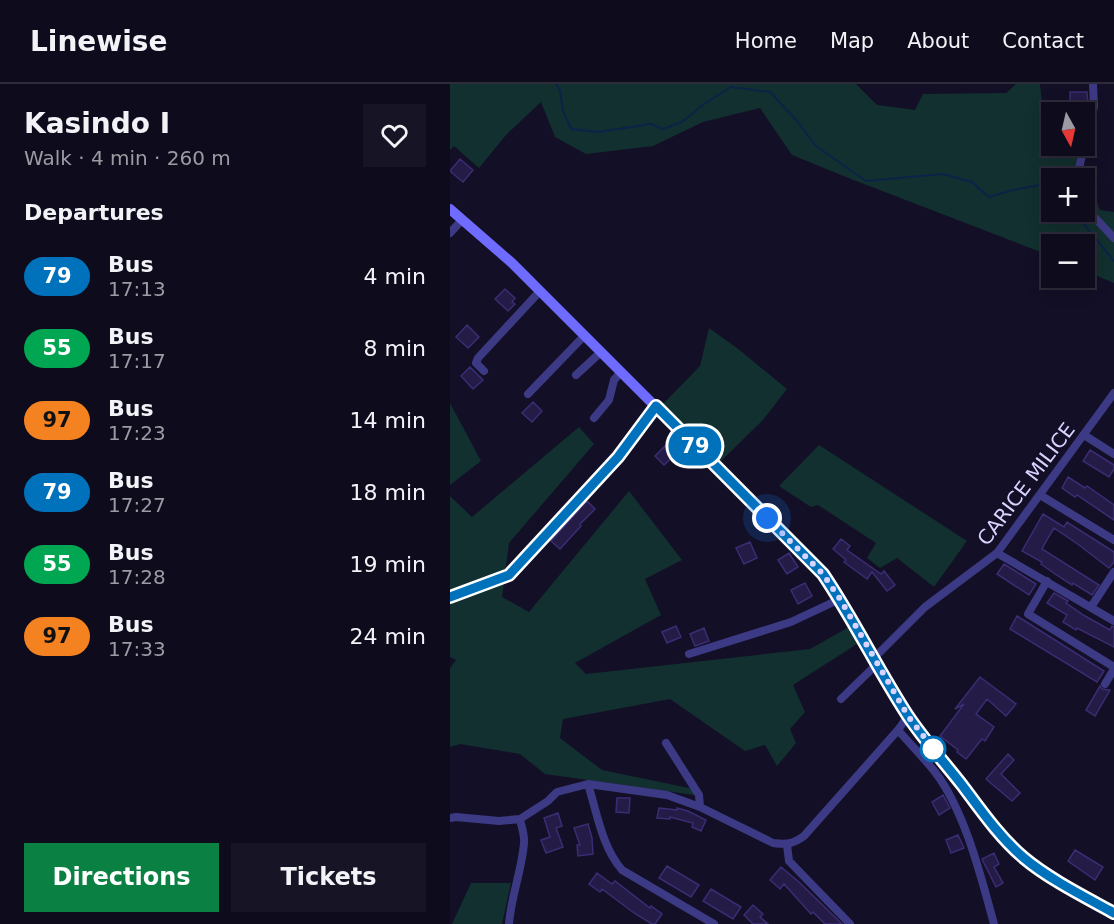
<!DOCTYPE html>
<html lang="en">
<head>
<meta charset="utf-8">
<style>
  body { margin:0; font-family:"DejaVu Sans",sans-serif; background:#171425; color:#f1f3f6; height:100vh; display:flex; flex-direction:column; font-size:22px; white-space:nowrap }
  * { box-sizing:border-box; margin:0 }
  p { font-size:20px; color:#9b9ba3 }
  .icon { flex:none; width:33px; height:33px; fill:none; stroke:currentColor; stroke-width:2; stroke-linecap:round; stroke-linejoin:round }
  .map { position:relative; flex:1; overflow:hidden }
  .details { display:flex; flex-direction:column; background:#0e0b1c; width:450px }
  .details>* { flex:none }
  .badge { padding:0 12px; border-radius:20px; font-size:21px; line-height:39px }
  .needle { width:39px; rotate:172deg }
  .tools { position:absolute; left:591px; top:18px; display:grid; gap:12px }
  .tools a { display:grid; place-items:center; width:54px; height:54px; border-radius:0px; background:#0e0b1c; box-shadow:0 3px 15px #0003,0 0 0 2px #2e2b3b; font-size:30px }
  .you { position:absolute; width:30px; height:30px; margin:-15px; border:4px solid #fff; border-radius:50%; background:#1a73e8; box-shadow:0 0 0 9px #1a73e833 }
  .map>.badge { position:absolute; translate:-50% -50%; box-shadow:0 0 0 3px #fff }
  h2 { padding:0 24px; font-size:22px; line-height:54px }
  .round { display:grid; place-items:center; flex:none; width:63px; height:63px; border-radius:0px; background:#171425 }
  .summary { display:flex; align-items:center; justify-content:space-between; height:102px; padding:0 24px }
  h1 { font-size:28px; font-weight:700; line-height:45px }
  .button { display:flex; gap:12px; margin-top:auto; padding:12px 24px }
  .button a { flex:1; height:69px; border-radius:0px; background:#0b8043; color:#fff; font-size:24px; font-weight:700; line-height:69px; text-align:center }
  .button a+a { background:#171425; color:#f1f3f6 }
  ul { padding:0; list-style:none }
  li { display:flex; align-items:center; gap:18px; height:72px; padding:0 24px }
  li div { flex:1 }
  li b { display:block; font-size:22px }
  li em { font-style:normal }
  li .badge { min-width:66px; font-weight:700; text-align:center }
  header { display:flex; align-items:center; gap:36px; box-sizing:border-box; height:84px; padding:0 30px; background:#0e0b1c; border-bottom:2px solid #2e2b3b }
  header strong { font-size:28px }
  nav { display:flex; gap:33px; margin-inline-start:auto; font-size:21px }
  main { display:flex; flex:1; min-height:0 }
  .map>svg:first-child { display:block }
</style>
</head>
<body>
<header>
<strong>Linewise</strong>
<nav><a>Home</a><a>Map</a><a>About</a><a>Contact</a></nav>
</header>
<main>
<section class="details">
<div class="summary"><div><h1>Kasindo I</h1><p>Walk · 4 min · 260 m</p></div><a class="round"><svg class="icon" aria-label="heart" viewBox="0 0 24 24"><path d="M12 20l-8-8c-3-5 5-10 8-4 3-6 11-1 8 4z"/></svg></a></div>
<h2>Departures</h2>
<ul>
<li><span class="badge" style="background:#0072bc;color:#fff">79</span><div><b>Bus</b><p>17:13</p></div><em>4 min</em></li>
<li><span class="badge" style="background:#00a651;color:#fff">55</span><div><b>Bus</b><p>17:17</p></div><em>8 min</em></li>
<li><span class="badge" style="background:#f58220;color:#111">97</span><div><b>Bus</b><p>17:23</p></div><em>14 min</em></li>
<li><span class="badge" style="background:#0072bc;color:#fff">79</span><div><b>Bus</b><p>17:27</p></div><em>18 min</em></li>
<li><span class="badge" style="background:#00a651;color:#fff">55</span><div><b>Bus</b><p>17:28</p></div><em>19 min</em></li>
<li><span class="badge" style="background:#f58220;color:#111">97</span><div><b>Bus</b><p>17:33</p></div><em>24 min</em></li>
</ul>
<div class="button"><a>Directions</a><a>Tickets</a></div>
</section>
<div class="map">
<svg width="664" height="840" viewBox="0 0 664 840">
  <rect width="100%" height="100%" fill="#130f26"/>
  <path fill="#12302f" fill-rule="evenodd" d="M0,0H406L427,21L465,26L473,10L556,9L566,0H590L595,46L601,49L602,62H626L650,126L664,128V199L635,187L634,160H602L601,172L401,95L342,71L310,24L253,38L203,62L136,70L105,53L91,18L56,51L29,84L4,62L0,66ZM602,94H634V128H602Z
    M259,244L287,264L337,305L313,336L268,380L210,323L250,282Z
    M0,319L31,377L0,401Z
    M129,343L144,360L59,459L52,513L79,528L179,407L232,476L195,495L211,531L125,579L136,590L360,565L399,543L407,560L343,601L355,628L340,645L346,659L327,682L315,661L295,667L220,615L113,635L110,654L152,686L244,705V711L95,690L70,670L10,660L0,663V584L6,576L0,573V412L22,433Z
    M369,361L517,457L484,503L447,474L430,484L417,474L426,459L368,421L361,423L329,402Z
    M21,799H61L52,840H2Z"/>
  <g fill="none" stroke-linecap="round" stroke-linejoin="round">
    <path stroke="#0c2248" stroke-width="2" d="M106,0L110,6L113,27L121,45L148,48L201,40L213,45L232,38L254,20L281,3L320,8L347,37L366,62L416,97L493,90L522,98L539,113L563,106L595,100L602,106
      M624,128L664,177"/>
  </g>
  <path fill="#241b47" stroke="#3b2d73" stroke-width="1.5" d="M620,8H637L638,20H635L634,28H620Z
    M10,75L23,86L13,98L0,87Z
    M55,205L65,214L62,218L65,220L58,227L45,215Z
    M17,241L29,253L18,264L6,253Z
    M20,283L33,296L23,305L11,292Z
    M83,318L92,327L82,338L72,329Z
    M215,362L225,371L214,381L205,372Z
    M640,366L664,381V385L659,393L633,377Z
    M618,393L635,404L637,402L664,421V436L627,411L625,413L612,404Z
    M137,417L145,425L130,440L131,442L110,465L101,457Z
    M593,430L614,443L617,438L664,468V478L659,484L629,461L604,444L595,459L592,465L649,501L642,511L623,499L622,501L608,492L591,480L592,478L572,467Z
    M391,455L400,462L397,466L431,490L434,487L445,501L437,507L422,488L417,495L394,478L396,476L383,465Z
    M300,458L307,474L294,480L286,464Z
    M339,469L348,483L337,490L328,476Z
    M554,480L586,500L579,511L547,490Z
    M355,499L362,512L348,520L341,506Z
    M604,509L618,517L616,519L635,532L660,546L662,542L664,543V563L627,544L626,546L613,538L617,531L597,519Z
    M567,532L654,587L647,598L560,545Z
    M226,542L231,553L217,559L212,548Z
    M254,544L259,557L245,562L240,550Z
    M530,593L566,620L556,632L537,615L526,630L544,643L535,657L532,655L516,675L507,668L508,666L490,652L514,620L505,625Z
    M650,602L652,605L660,606L645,632L636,626Z
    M558,670L564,676L551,690L570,709L562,717L536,695Z
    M493,711L500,724L489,731L482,718Z
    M167,714H180L179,729L166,728Z
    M209,724L227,726V724L238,727L256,736L251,747L242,743L243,739L220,733V735L207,734Z
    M108,729L112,742L106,744L113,763L96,769L91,756L100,753L94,734Z
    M138,740L142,754L143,770L128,772L127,761H130L124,744Z
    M508,751L514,764L501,769L496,756Z
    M625,766L653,783L645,796L618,777Z
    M544,769L549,780L544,783L553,799L546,803L532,775Z
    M217,782L249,801L241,813L209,794Z
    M331,783L349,798L392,840H375L363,828L361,830L334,800L330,805L320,796Z
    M147,789L162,800L165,797L200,824L201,822L212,830L205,840H202L184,829L152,805L150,808L139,800Z
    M261,805L291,823L283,835L253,817Z
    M303,821L313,830L310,833L318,840H303L294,831Z"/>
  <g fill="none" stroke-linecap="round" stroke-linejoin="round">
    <path stroke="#3d3a85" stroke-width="8" d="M634,61L644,23L643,0
      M627,94L634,62
      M634,122L664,154
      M0,149L12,136
      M34,287L26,279L28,274L90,207
      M126,291L151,268
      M78,310L134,252
      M144,334L159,316L164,296L171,288
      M634,351L664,370
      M590,411L664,456
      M547,469L664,537
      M597,497L578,530L664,583
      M0,513L59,491L168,373L206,322
      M641,523L664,488
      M239,570L341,538L390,515
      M424,574L475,523L547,469L664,309
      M655,600L664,585
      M391,615L428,579
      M448,646C460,660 474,674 485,688C515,727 531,793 544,840
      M216,659L249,711L250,723
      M138,700C147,729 152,763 172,786L264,840
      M0,734L6,733L49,737L70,735L98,717L107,708L138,700L217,711L250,723L323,759C337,761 343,760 354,752L448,646L458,632
      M337,761L339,777L400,840
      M59,840C61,812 72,786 74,759C75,751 71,742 70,735"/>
    <path stroke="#6f6bff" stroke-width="10" d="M0,125L62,179L373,490L390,515L458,632L530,726L573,774L640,816L664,829"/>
  </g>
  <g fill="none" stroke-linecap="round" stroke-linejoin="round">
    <defs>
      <path id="line" d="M0,513L59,491L168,373L206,322L373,490C404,536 428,586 458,632C474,656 494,678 512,701C530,725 550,754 574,774C599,795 635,813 664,829"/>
    </defs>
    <use href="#line" stroke="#fff" stroke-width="14"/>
    <use href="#line" stroke="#0072bc" stroke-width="9"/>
    <path stroke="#d9d4ff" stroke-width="6" stroke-dasharray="0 10.8" d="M317,434L373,490L390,515L458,632L488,671L483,665"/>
  </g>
  <circle fill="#fff" stroke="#0072bc" stroke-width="3" cx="483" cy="665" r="12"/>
  <g text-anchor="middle" stroke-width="4.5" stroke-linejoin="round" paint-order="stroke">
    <g font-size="20" fill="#d9d4ff" stroke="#130f26">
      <text transform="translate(576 400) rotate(-53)" y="7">CARICE MILICE</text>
    </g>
  </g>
</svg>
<div class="tools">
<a><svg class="needle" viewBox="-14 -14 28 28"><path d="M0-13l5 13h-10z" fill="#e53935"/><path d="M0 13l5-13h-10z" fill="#9b9ba3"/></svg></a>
<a>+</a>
<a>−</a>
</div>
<div class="you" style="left:317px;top:434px"></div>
<b class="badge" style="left:245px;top:362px;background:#0072bc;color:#fff">79</b>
</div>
</main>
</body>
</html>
